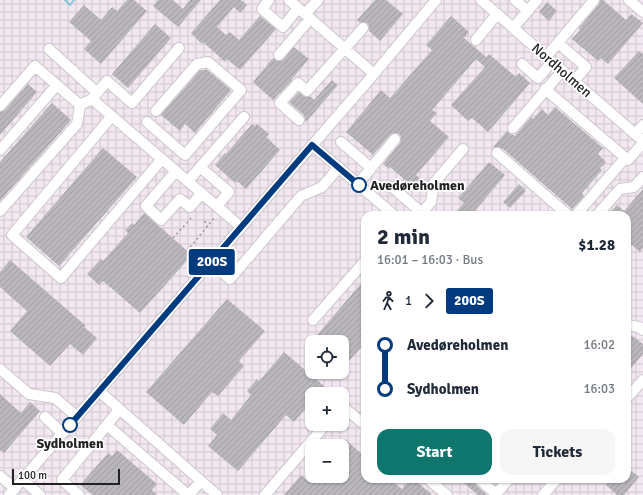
<!DOCTYPE html>
<html lang="en">
<head>
<meta charset="utf-8">
<style>
  body { margin:0; font-family:Signika,sans-serif; background:#f6f6f7; color:#1f2937; height:100vh; display:flex; flex-direction:column; font-size:15px; white-space:nowrap }
  * { box-sizing:border-box; margin:0 }
  p { font-size:13px; color:#747a83 }
  .icon { flex:none; width:22px; height:22px; fill:none; stroke:currentColor; stroke-width:2; stroke-linecap:round; stroke-linejoin:round }
  .map { position:relative; flex:1; overflow:hidden }
  .side { position:absolute; left:361px; top:211px; width:270px; height:272px; display:flex; flex-direction:column; background:#fff; border-radius:12px; box-shadow:0 1px 3px #0004 }
  .side>* { flex:none }
  .badge { padding:0 8px; border-radius:3px; font-size:14px; line-height:26px }
  .controls { position:absolute; left:305px; top:335px; display:grid; gap:8px }
  .controls a { display:grid; place-items:center; width:44px; height:44px; border-radius:8px; background:#fff; box-shadow:0 1px 3px #0004; font-size:20px }
  .scale { position:absolute; left:12px; bottom:10px; width:108px; box-sizing:border-box; padding-left:4px; border:2px solid #232223; border-top:0; font-size:11px; line-height:14px; white-space:nowrap; color:#232223; -webkit-text-stroke:3px #fff; paint-order:stroke }
  .map>.badge { position:absolute; translate:-50% -50%; box-shadow:0 0 0 2px #fff }
  .legs { display:flex; align-items:center; gap:6px; height:44px; padding:0 16px; font-size:13px }
  .legs p { margin-inline-start:auto }
  .head { display:flex; align-items:center; justify-content:space-between; height:68px; padding:0 16px }
  h1 { font-size:22px; font-weight:700; line-height:30px }
  .button { display:flex; gap:8px; margin-top:auto; padding:8px 16px }
  .button a { flex:1; height:46px; border-radius:12px; background:#0f766e; color:#fff; font-size:16px; font-weight:700; line-height:46px; text-align:center }
  .button a+a { background:#f6f6f7; color:#1f2937 }
  ul { padding:0 16px; list-style:none }
  li { display:flex; align-items:center; gap:14px; height:44px; font-size:15px }
  li i { display:grid; place-items:center; width:6px; height:100%; margin:0 5px; background:currentColor }
  li i::after { content:''; width:10px; height:10px; margin:-5px; border:3px solid; border-radius:50%; background:#fff }
  li p { margin-inline-start:auto }
  li:first-child i { background:linear-gradient(#0000 50%,currentColor 0) }
  li:last-child i { background:linear-gradient(currentColor 50%,#0000 0) }
  .map>svg:first-child { display:block }
</style>
</head>
<body>
<div class="map">
<svg width="643" height="495" viewBox="0 0 643 495">
  <defs>
    <pattern id="industrial-grid" width="8" height="8" patternUnits="userSpaceOnUse"><rect width="8" height="8" fill="#f3e8f2"/><path d="M0 4h8M4 0v8" fill="none" stroke="#d0c7cf"/></pattern>
    <pattern id="building-hatch" width="6" height="6" patternUnits="userSpaceOnUse"><rect width="6" height="6" fill="#bab7bc"/><path d="M-1 1l2-2M0 6l6-6M5 7l2-2" fill="none" stroke="#a09da1"/></pattern>
  </defs>
  <rect width="100%" height="100%" fill="#faf5f9"/>
  <path fill="url(#industrial-grid)" fill-rule="evenodd" d="M0,0H643V495H0ZM365,215H627V479H365ZM312,342H342V372H312ZM312,394H342V424H312ZM312,446H342V476H312Z"/>
  <g fill="none" stroke-linecap="round" stroke-linejoin="round">
    <path stroke="#89c5dc" stroke-width="2" d="M65,0L70,5L74,0"/>
  </g>
  <path fill="url(#building-hatch)" d="M127,0H134L147,11L101,64L84,49L91,41L69,22L84,5L101,20L112,7L117,11Z
    M158,0H173L183,9L190,0H201L178,27L153,6Z
    M220,0H241L247,5L240,13L234,7L217,27L226,35L230,32L239,40L260,16L276,29L240,70L227,59L225,62L203,42L202,44L191,33Z
    M375,0H386L403,14L380,41L369,31V26L367,23L364,22L360,23L357,20Z
    M600,0H603L626,20L631,14L643,23L608,64L601,58L598,61L572,39L580,30L579,28L599,4Z
    M547,2L557,11L549,21L539,12Z
    M451,16L469,32L464,38L486,57L489,54L516,77L519,73L530,83L488,132L472,118L468,121L451,105L485,67L476,59L432,110L437,113L430,121L449,137L416,175L422,180L415,189L390,167L389,169L383,164L400,143L401,137L399,134L396,133L390,135L373,155L346,132L381,90L390,98L432,50L426,45Z
    M155,24L171,38L128,88L112,74Z
    M294,47L309,59L291,80H292L273,100L253,82L273,58L277,61H282Z
    M639,51L643,54V104L614,78Z
    M206,69L231,90L195,133L185,124L180,131L161,115L200,70H203L204,71Z
    M332,80L338,85L306,122L304,115L289,102L299,92L305,97L310,96L314,100Z
    M28,84L37,92L0,135V112L5,110Z
    M52,103L71,120L0,201V162Z
    M555,107L603,148L598,154L606,162L600,168L602,170L582,193L584,196L572,209L503,149L499,147H493L507,131L509,133L515,136L531,117L533,119L542,109L548,115Z
    M252,124L255,126L257,124L269,134L266,137L280,150L246,189L237,181L235,183L215,165L225,153L226,154Z
    M103,148L137,177L59,266L26,237Z
    M489,162L505,175L474,212L478,215H453L464,203L458,198Z
    M519,184L526,191L510,208L503,202Z
    M643,189V248L640,252L632,245L627,251V215H608L617,205L624,211Z
    M144,213L192,255L140,313L103,281L99,285L87,274L101,259L103,261L128,233L125,230L132,223L134,225Z
    M10,260L86,326L84,327L97,338L83,355L70,344L50,366L10,331L27,311L0,287V272Z
    M365,279V343L342,369V342H311Z
    M227,299L265,331L239,361L244,366L218,396L212,392L184,425L146,392Z
    M627,332L643,344V354L627,373Z
    M284,352L324,386L318,394H312V401L294,422L286,415L238,471L208,446L217,435L210,429L223,413L231,420L251,395L247,391L257,379L259,381Z
    M0,394L21,413L30,402L40,411L4,453L0,450Z
    M345,439L365,457V479H390L402,489L410,479H414L432,495H284L301,475L308,481L312,476H342V446H339Z
    M117,450L157,484L152,490L157,495H93L80,485L108,453L112,456Z
    M627,467L639,477L624,495H617L606,485L611,479H627Z
    M467,479H473L475,484L487,495H478L464,483Z"/>
  <g fill="none" stroke-linecap="round" stroke-linejoin="round">
    <defs>
      <path id="minor" d="M269,0L262,9L283,27L298,8
        M289,0L374,74
        M481,0L643,141
        M515,0L528,11
        M629,0L643,12
        M305,14L318,0
        M513,28L537,0
        M476,40L497,14
        M558,43L586,67L574,81
        M49,49L93,89
        M279,55L310,19
        M546,57L594,0
        M522,64L538,78L552,62
        M545,89L628,160L643,143
        M92,99L241,227
        M80,105L92,99L107,81L132,103L179,48
        M0,106L35,66L80,105
        M112,116L12,235L61,278L162,159
        M299,120L280,103L298,83L307,91L363,28
        M147,122L185,155L241,90L208,62L197,64L156,111
        M513,128L562,71
        M635,134L643,125
        M341,142L371,168
        M312,145L394,215
        M0,150L57,85
        M497,153L568,215
        M200,167L229,192L217,206
        M176,171L146,206L161,220L180,199L190,207L202,193
        M188,181L244,117
        M358,184L395,139
        M392,187L422,213
        M0,211L77,124L80,105
        M420,215L431,202L434,183L463,149
        M576,215L625,158
        M597,215L620,189L634,187L643,177
        M211,263L230,279L301,196L322,187L339,167
        M313,320L365,261
        M627,325L639,327L643,330
        M0,369L29,394L55,398L77,417
        M99,391L217,495
        M627,398L643,380
        M342,406L365,425
        M45,417L62,433
        M107,425L188,495
        M0,476L15,489
        M428,479L447,495
        M479,479L496,494L509,479
        M23,480L40,495
        M9,495L374,74L436,0
        M79,495L62,480L119,410
        M189,495L201,481
        M265,495L326,424
        M543,495L557,479"/>
    </defs>
    <use href="#minor" stroke="#cdc8cc" stroke-width="12"/>
    <path stroke="#9a979a" stroke-width="1.5" stroke-dasharray="2 3" stroke-linecap="butt" d="M205,221L206,224L208,226
      M173,238L193,216
      M187,251L215,217"/>
    <use href="#minor" stroke="#fff" stroke-width="10"/>
  </g>
  <g fill="none" stroke-linecap="round" stroke-linejoin="round">
    <defs>
      <path id="line-1" d="M70,425L312,145L359,185"/>
    </defs>
    <use href="#line-1" stroke="#fff" stroke-width="9"/>
    <use href="#line-1" stroke="#003b80" stroke-width="6"/>
  </g>
  <g fill="#fff" stroke="#003b80" stroke-width="2">
    <circle cx="359" cy="185" r="7"/>
    <circle cx="70" cy="425" r="7"/>
  </g>
  <g text-anchor="middle" stroke-width="3.5" stroke-linejoin="round" paint-order="stroke">
    <g font-size="14" fill="#232223" stroke="#fff">
      <text transform="translate(562 70) rotate(41)" y="5">Nordholmen</text>
    </g>
    <g font-size="14" font-weight="bold" fill="#232223" stroke="#fff" text-anchor="start">
      <text x="370" y="190">Avedøreholmen</text>
      <text x="70" y="448" text-anchor="middle">Sydholmen</text>
    </g>
  </g>
</svg>
<div class="controls">
<a><svg class="icon" aria-label="locate" viewBox="0 0 24 24"><circle cx="12" cy="12" r="6"/><path d="M12 2v4M12 18v4M2 12h4M18 12h4"/></svg></a>
<a>+</a>
<a>−</a>
</div>
<div class="scale">100 m</div>
<b class="badge" style="left:212px;top:262px;background:#003b80;color:#fff">200S</b>
<section class="side">
<div class="head"><div><h1>2 min</h1><p>16:01 – 16:03 · Bus</p></div><b>$1.28</b></div>
<div class="legs"><svg class="icon" aria-label="walk" viewBox="0 0 24 24"><circle cx="13" cy="4" r="2"/><path d="M13 8l-2 6 4 7M11 14l-3 7M7 12l3-4h3l4 4"/></svg>1<svg class="icon" aria-label="forward" viewBox="0 0 24 24"><path d="M9 5l7 7-7 7"/></svg><b class="badge" style="background:#003b80;color:#fff">200S</b></div>
<ul>
<li><i style="color:#003b80"></i><b>Avedøreholmen</b><p>16:02</p></li>
<li><i style="color:#003b80"></i><b>Sydholmen</b><p>16:03</p></li>
</ul>
<div class="button"><a>Start</a><a>Tickets</a></div>
</section>
</div>
</body>
</html>
